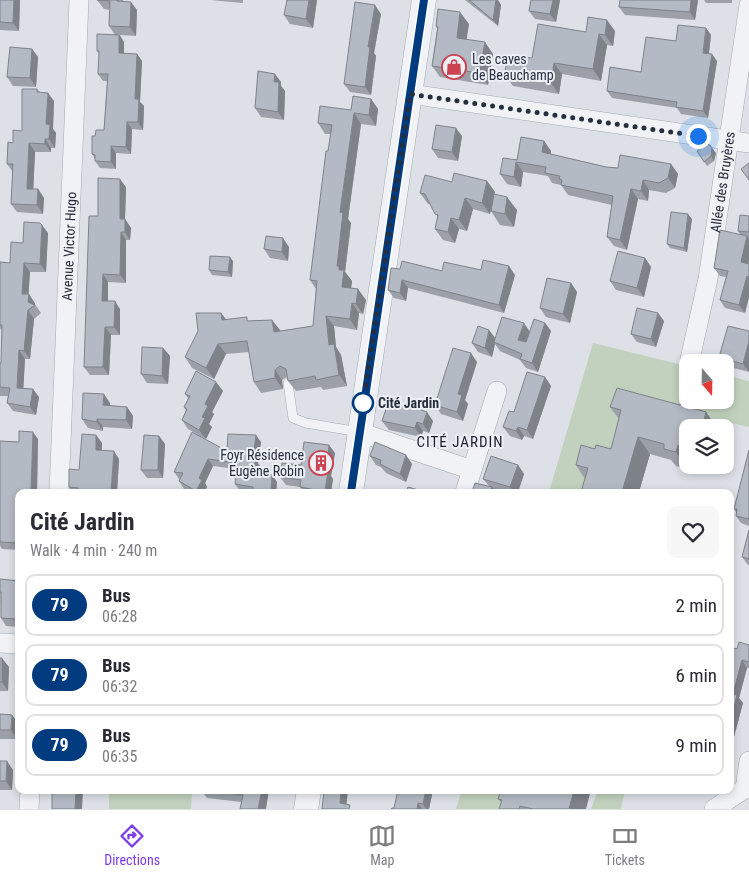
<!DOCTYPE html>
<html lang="en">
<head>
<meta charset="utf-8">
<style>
  body { margin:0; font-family:"Roboto Condensed",sans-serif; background:#f7f7f7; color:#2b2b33; height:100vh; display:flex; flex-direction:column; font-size:19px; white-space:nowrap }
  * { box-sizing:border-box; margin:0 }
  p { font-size:16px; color:#7c7c81 }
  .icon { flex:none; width:28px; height:28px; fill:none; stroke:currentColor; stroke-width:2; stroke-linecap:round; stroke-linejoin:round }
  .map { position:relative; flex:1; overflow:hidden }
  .details { position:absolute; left:15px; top:489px; width:719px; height:305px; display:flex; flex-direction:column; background:#fff; border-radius:10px; box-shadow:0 2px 8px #0003 }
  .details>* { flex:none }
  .badge { padding:0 10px; border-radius:16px; font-size:18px; line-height:32px }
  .needle { width:32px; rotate:160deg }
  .controls { position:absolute; left:679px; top:354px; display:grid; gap:10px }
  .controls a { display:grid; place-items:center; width:55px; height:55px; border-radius:10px; background:#fff; box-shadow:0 2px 8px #0003; font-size:25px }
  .you { position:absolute; width:25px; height:25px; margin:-12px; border:4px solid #fff; border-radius:50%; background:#1a73e8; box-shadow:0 0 0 8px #1a73e833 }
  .map>.badge { position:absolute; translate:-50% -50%; box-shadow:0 0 0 2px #fff }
  .round { display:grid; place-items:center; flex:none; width:52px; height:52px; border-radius:10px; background:#f7f7f7 }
  .head { display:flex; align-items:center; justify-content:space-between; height:85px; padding:0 15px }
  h1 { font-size:24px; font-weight:700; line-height:38px }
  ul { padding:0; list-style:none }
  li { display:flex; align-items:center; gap:15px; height:62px; margin:0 10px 8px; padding:0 5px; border:2px solid #e1e1e2; border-radius:10px }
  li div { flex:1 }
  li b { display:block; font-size:19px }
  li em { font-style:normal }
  li .badge { min-width:55px; font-weight:700; text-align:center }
  .tabs { display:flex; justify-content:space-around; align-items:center; height:70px; border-top:1px solid #e1e1e2; background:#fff; font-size:14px; color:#7c7c81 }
  .tabs a { display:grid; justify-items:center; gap:2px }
  .tabs .active { color:#7c3aed }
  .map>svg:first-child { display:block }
</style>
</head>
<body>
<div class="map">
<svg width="749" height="809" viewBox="0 0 749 809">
  <rect width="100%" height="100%" fill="#dde1e7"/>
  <path fill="#c2d1be" d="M593,343L687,366L688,400H725V375L749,381V427L627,400L623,437L586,492H549Z
    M109,790H192L191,809H109Z
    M462,790H504L508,809H456Z
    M598,790H625L621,809H591Z"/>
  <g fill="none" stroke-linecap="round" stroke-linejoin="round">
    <defs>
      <path id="service" d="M288,383L293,418L306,423L359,432"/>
      <g id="minor">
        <path d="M410,94L749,143"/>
        <path id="s1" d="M690,359L708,279L749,5"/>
        <path d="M359,432L472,470"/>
        <path id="s2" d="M59,492L79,0"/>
        <path d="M465,492L497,391"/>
        <path d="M0,643L19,644"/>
        <path d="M745,789L749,761"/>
        <path d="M29,809L30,790"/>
        <path d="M714,809L749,786"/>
      </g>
      <path id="tertiary" d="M351,492L424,0
        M306,809L309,790"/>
    </defs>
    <use href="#service" stroke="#a3a8b1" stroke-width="10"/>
    <use href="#minor" stroke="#a3a8b1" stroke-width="20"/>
    <use href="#tertiary" stroke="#a3a8b1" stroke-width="25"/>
    <use href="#service" stroke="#f0f2f5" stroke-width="9"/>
    <use href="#minor" stroke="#f0f2f5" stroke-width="19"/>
    <use href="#tertiary" stroke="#f0f2f5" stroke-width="24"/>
  </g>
  <path fill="#9ba0a9" d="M0,0H20L19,31L0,30Z
    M97,0H123V1L137,10L136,36L120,35L124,42V53L137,54L142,61L140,102L144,106L143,130L132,129L131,154L116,153V169L100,168L95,161V159L92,154L95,136L104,130L107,81H103L98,74L99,54L97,51L115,35L109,26L110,10L104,9Z
    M210,0H243V3Z
    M287,0H317L313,28L290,24L284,15Z
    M465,0H498L501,5L498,26Z
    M531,0H560L556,22L535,19L529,11Z
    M620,0H698L695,20L625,15L619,7Z
    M704,0H732V3H706Z
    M381,14L374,53L376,56L371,95L350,92L344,84Z
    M469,24L466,39L493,54L488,85L440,77L432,66L437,29L436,26Z
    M706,28L711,35L709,54L717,61L708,118L681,114L677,108L612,98L607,91L641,72L676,41Z
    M615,31L613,46L607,45L601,81L562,74L559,94L513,86L505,75L532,58L586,32Z
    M32,49L38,57L36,87L13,86L7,77Z
    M281,82V86L285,91L284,120L261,117L255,108Z
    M37,89L40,92L54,101L53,129L56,133L55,148H51V152H35L33,189H38L44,198L43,214L17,212L11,204L13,172L7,164L13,143L22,131Z
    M371,99L378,109L376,126L361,124L348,219L351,223L345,272L352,281L351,288L366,300L363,314L359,313L357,330L334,326L336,347L341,355L347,386L323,390L321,387L296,391L288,381L287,377L282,380L283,389L261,393L254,382L249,352L226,354L214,379L192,368L185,357L221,313L226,320L249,321L272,320L280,331L313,326L316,289L310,280L331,134H325L318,123L351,110Z
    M462,136L458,161L438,158L432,149Z
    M544,141L551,151V154L606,167L618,168L671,164L678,174L675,188L666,193L649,190L648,201L638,199L627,250L614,246L607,237L612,205L568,195L561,185L552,183L548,176L523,172L521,187L507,184L500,174L517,160Z
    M697,151L716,153L714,161L707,166Z
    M487,181L495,192L494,194L517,210L514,227L500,225L491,211L493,199L490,214L473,209L467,231L459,229L455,243L443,240L435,229L438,217L430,204H428L420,193L452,182Z
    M126,187L125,219L131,228L130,240H126V283L108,282V301L120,309V335H111L109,375H90L84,367L98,216Z
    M749,216V260L748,264H749V297L745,313L725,308L720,300L726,277L720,276L714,268L740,234L738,231Z
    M692,219L687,252L670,248L667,244Z
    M48,233L46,272H30L28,294L41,313L34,319L30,359H25L23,388L39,397L36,415L13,411L7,403L8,396H0V363H1L2,331L0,328V262L10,263L23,243Z
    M289,247L288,261L270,258L264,249Z
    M645,258L651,267L644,297L616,290L610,281Z
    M233,261L232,277L212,275L209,270Z
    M400,269L442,271L481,270L515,275L504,313L408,288L406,301L394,298L388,290Z
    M571,283L577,292L570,323L546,317L540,308Z
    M664,321L656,347L637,342L631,334Z
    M545,323L551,331L538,372L526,368L520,360L500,351L495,344L492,357L478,352L472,343L529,332Z
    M749,331V372L726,366L725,362H723L719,357Z
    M163,348L170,356L168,384L147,383L141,374Z
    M477,362L465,400L468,404L463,421L441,414L435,405Z
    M545,377L551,386L533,439L524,436L522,440L510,436L503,427Z
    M216,382L223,391L212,412L214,414L209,424L212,427L206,439L188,429L182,420L186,411L184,407L188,398L185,394Z
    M110,403V406L127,407L133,416L132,429L103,427V431L88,428L82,419Z
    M680,405H693L696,409L706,412L717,428H688V465H689L688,469L676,466L671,460L650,454L639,492H581L585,479L576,465L595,449H611L619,419L610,407Z
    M382,421H433L429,433L423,431L421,437L389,430Z
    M96,435L102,443V450L119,459L117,492H72L69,487L79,470Z
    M159,436L165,444L163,478H147L141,470Z
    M38,439L37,492H19V550L2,549L0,546V441L19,442Z
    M261,442L258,464L260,466V474L272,475L277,482L276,492H249L240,491L235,484L236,469L213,466L205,483L207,487L204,492H191L184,489L179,481L180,479H179L174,472L227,451Z
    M749,450V526L741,523L736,516V512L734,509Z
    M335,453L331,476L333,479L331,492H304L300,487L286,485L280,477L301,465Z
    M370,456L412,464L406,482L386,473L381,467L376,465Z
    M518,465L524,474L518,492H506L493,489L489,486L483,479Z
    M749,530V565H748L742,557Z
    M0,579L19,581V627L6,626L1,618Z
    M749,645V668H747L739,698L743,703L731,748H730V647L737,649Z
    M0,658L9,667L8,691H0Z
    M0,714L12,715L18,723L17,739H0Z
    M0,761L13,770L12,790H0Z
    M201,790H269L241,802L207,798Z
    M433,790L429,809H391L394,808Z
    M498,799L586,809H499L501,802Z"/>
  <path fill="#7e8289" d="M14,0H20L19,31L13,23Z
    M309,0H317L313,28L306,19Z
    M496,0H498L501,5L498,26L493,20Z
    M553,0H560L556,22L550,14Z
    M691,0H698L695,20L690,12Z
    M131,2L137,10L136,36L130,27Z
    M375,5L381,14L374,53L376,56L371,95L365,87L368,47Z
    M460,12L469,24L465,50L457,38Z
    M607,20L615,31L613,46L605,35Z
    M706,28L711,35L708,60L703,53Z
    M599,34L607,45L601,81L593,69Z
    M119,35L124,42V60L119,53Z
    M485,42L493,54L488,85L479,73Z
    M32,49L38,57L36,87L30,78Z
    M137,54L142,61L140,102L144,106L143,130L138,122L135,99Z
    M712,54L717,61L708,118L703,111Z
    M554,63L562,74L559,94L551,83Z
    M275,74L281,82V86L285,91L284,120L278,112L274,82Z
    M48,93L54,101L53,129L56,133L55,148L49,139L46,124Z
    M371,99L378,109L376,126L369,115Z
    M354,113L361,124L348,219L351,223L345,272L352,281L350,297L342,287L339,270L337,266L340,212Z
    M127,122L132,129L131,154L126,147Z
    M456,128L462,136L458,161L452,152Z
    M45,139L51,148V152L45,144Z
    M544,141L551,151L549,162L542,152Z
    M29,143L35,152L33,197L27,189Z
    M111,146L116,153V169L111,162Z
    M712,148L716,153L714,161L711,156Z
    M516,162L523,172L521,187L514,177Z
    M671,164L678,174L675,188L668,178Z
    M120,179L126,187L125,220V219L131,228L130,240L125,232L120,219Z
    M643,180L649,190L648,201L641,191Z
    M487,181L495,192L490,214L482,203Z
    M38,189L44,198L43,214L37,205Z
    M631,189L638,199L627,250L620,240Z
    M507,197L517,210L514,227L505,214Z
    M465,198L473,209L467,231L459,220Z
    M688,214L692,219L687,252L684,248Z
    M451,218L459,229L455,243L448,232Z
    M42,225L48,233L46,272L40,264Z
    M121,232L126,240V283L120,275Z
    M747,236L749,239V260L747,270L741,262Z
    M283,238L289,247L288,261L282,252Z
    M230,257L233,261L232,277L228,272Z
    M645,258L651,267L644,297L637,288Z
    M24,263L30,272L28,303L22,294Z
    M509,266L515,275L504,313L499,305Z
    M103,274L108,282V309L102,301Z
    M747,276L749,279V297L745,313L739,305Z
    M402,280L408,288L406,301L400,293Z
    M571,283L577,292L570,323L563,314Z
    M358,289L366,300L363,314L356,304Z
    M29,294L35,303V305L28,302Z
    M115,301L120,309V335L114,327Z
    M352,303L359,313L357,330L350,319Z
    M28,310L34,319L30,359L24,351Z
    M221,313L229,323L222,320Z
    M658,313L664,321L656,347L651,339Z
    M326,316L334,326L336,347L341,355L347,386L339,375L329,345Z
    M272,320L280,330L282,343L274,332Z
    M524,323L530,332L525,349L518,340Z
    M545,323L551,331L538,372L532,363Z
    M105,327L111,335L109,375L103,367Z
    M489,330L496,339L494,342L495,344L492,357L485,348Z
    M749,341V372L743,364Z
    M218,344L226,354L214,379L206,368Z
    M163,348L170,356L168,384L162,376Z
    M19,350L25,359L23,396L17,388Z
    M471,353L477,362L465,400L468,404L463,421L457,412L458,394Z
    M275,370L282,380L283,389L275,378Z
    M545,377L551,386L533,439L527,430Z
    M216,382L223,391L212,412L214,414L209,424L212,427L206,439L199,430L205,404Z
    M33,389L39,397L36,415L30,407Z
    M104,394L110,403L109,414L103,405Z
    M693,405L704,420L706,412L717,428H702L692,408Z
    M127,407L133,416L132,429L126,420Z
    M427,412L433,421L429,433L423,424Z
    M97,419L103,427V431L97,422Z
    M417,422L423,431L421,437L415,428Z
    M518,427L524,436L522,440L516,431Z
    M33,432L38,439L37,492H31Z
    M96,435L102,443L101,458L96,450Z
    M256,435L261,442L258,464L260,466V480L255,473L253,459Z
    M159,436L165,444L163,478L158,470Z
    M638,437L650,454L639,492H622Z
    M329,445L335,453L331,476L333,479L331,492H325L326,471Z
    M678,445L688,458V465H689L688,469L676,452Z
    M114,451L119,459L117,492H111Z
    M406,455L412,464L406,482L400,474Z
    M208,459L213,466L205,483L207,487L204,492H198L196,491L199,478Z
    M518,465L524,474L518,492H514L510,487Z
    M272,475L277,482L276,492H271Z
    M492,487L496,492H490Z
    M19,590V621L17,619Z
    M2,658L9,667L8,691L2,682Z
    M742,660L747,668L739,698L743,703L731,748L730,747V723L733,694Z
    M12,715L18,723L17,739L11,730Z
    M7,761L13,770L12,790L6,781Z
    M76,790H83L82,809H75Z
    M262,790H269L266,809H258Z
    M341,790H348L346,809L340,803Z
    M426,790H433L429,809H426L423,804Z
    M574,790H591L586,809H569Z
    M418,803L422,809H417Z"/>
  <path fill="#b4bac4" stroke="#7e8289" d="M0,0H14L13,23L0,22Z
    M97,0H117V1L131,2L130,27L109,26L110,1Z
    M287,0H309L306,19L284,15Z
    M469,0H496L493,20Z
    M531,0H553L550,14L529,11Z
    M620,0H691L690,12L619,7Z
    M355,2L375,5L368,47H370L365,87L344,84Z
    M438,9L460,12L457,38L485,42L479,73L432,66L438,27L436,26Z
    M588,17L607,20L605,35L599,34L593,69L554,63L551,83L505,75L507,55L532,58L538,24L586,32Z
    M678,25L706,28L703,53L712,54L703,111L676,107L677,102L607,91L610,67L641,72L646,37L676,41Z
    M97,34L119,35V53L137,54L135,99H139L138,122H127L126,147L111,146V162L95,161V155L92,154V136H95L96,130H104L108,74H98L99,51H97Z
    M10,47L32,49L30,78L7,77Z
    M258,71L275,74L274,82H279L278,112L255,108Z
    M22,89H37V92L48,93L46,124L50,125L49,139H45V144L29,143L27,189H38L37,205L11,204L13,164H7L8,142L13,143V130L22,131Z
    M353,96L371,99L369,115L354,113L340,212L343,213L337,266H339V270H344L342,287L358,289L356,304L352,303L350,319L326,316L329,345L334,344L339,375L316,380L315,376L288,381L286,369L280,366L275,370V378L254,382L247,341L218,344L206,368L185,357L198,331L196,313H221L222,320L247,317V321L272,320L274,332L313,326L317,281L310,280L326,151H328L332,125L318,123L320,106L351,110Z
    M436,125L456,128L452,152L432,149Z
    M521,137L544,141L542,152L606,167L618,168L620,155L671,164L668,178L659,183L643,180L641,191L631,189L620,240L607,237L613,196L561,185L562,180L559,179L560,176L545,173L546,167L516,162L514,177L500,174L503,158L517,160Z
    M706,144L710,145L712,148L711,156L704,162L697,151Z
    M749,163V180L741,169Z
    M454,173L487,181L482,203L465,198L459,220L451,218L448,232L435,229L438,215L435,214L425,194L420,193L425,175L452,182Z
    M98,178L120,179V219H125V232H121L120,275L103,274L102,301H115L114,327H105L103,367H84L89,216H98Z
    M494,194L507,197L505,214L491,211Z
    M671,212L688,214L684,248L667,244Z
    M740,215L749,216V232L738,231Z
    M24,222L40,223L42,225L40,264L24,263L22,294H29L28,302L35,305L28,310L24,351L19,350L17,388L33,389L30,407L7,403L10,388L0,387V363H1L2,325H0V262L10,263L11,242L23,243Z
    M720,230L747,236L741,262L749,264V277L747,276L739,305L720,300L728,271L714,268Z
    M266,236L283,238L282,252L264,249Z
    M618,251L645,258L637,288L610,281Z
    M210,256L230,257L228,272L209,270Z
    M483,260L509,266L499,305L402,280L400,293L388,290L391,268L400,269L402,261L442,271L444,262L481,270Z
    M547,278L571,283L563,314L540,308Z
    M637,308L658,313L651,339L631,334Z
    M502,317L524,323L518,340L526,342L534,319L545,323L532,363L520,359L522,354L494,342Z
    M478,326L489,330L485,348L472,343Z
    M728,326L749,331V341L743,364L719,357Z
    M142,347L163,348L162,376L141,374Z
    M453,348L471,353L458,394L462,395L457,412L435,405Z
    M196,371L216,382L205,404L208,406L202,417L205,418L199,430L182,420L187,409L184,407L190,396L185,394Z
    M527,372L545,377L527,430L518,427L516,431L503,427L509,411L514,412Z
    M617,388L680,405L681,402L693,405L692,408L706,412L702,428H688V444L687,447L678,445L676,452L664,449V444L638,437L622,492H581L588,468L576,465L581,445L595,449L596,445L611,449L621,410L610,407Z
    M83,393L104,394L103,405L127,407L126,420L97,419V422L82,419Z
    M399,405L409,408L410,406L427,412L423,424L417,422L415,428L382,421L387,406L397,410Z
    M19,431L33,432L31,492H19V543L0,542V441L19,442Z
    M192,432L227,451L228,434L256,435L253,459H255V473L272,475L271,492H253V487L235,484L237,463L208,459L199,478L202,480L196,491L179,481L183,473L174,472Z
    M82,434L96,435V450L114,451L111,492H78V488L69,487V469L79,470Z
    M144,435L159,436L158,470H141Z
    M304,442L329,445L326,471H328L325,492H311V489L300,487L301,480L280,477L282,463L301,465Z
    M375,442L406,455L400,474L380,464L381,460L370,456Z
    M749,450V519L736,516L737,509H734Z
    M491,456L518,465L510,487L483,479Z
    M475,483L492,487L490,492H472Z
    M408,487L425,492H406Z
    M749,530V559L742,557Z
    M0,579L19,581L17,619L1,618V592H0Z
    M739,642L749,645V662L742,660L733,694L737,695L730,723V647L737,649Z
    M0,658H2V682H0Z
    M0,714L12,715L11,730H0Z
    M0,761H7L6,781H0Z
    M52,790H76L75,809H52Z
    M203,790H262L258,809H240L243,795Z
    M324,790H341L340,803L350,805L349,809H322Z
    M398,790H426L423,804L418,803L417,809H391L392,808H394Z
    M501,790H574L569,809H533L520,806L519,809H499L502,800L498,799Z"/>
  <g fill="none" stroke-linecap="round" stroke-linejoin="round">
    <defs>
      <path id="line" d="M351,492L424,0"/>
    </defs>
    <use href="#line" stroke="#fff" stroke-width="11"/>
    <use href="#line" stroke="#003b80" stroke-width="8"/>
    <path stroke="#272e3d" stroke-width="5" stroke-dasharray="0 9" d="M363,403L410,94L698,136"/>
  </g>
  <defs>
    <symbol id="shop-ring" viewBox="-11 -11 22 22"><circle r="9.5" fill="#ecf0f5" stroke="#cc4251" stroke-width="1.5"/><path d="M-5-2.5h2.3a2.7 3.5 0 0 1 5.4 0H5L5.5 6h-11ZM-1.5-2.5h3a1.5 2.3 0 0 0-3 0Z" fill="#cc4251"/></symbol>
    <symbol id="building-ring" viewBox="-11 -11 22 22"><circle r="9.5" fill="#ecf0f5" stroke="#cc4251" stroke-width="1.5"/><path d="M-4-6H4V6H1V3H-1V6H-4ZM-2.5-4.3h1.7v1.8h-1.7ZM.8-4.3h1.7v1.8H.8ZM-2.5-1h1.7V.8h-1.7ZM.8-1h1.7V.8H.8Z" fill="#cc4251"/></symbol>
  </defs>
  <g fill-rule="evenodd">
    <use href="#shop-ring" x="440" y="53" width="28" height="28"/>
    <use href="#building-ring" x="307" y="449" width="28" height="28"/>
  </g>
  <circle fill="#fff" stroke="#003b80" stroke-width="2.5" cx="363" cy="403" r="10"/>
  <g text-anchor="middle" stroke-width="4" stroke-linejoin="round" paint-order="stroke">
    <g font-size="14" fill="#272e3d" stroke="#ecf0f5" text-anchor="start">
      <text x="472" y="64">Les caves<tspan x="472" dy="16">de Beauchamp</tspan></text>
      <text x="304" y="460" text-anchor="end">Foyr Résidence<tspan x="304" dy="16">Eugène Robin</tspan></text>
    </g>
    <g font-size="14" fill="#272e3d" stroke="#ecf0f5">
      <text dy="5" stroke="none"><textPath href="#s1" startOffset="180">Allée des Bruyères</textPath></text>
      <text dy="5" stroke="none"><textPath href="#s2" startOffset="246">Avenue Victor Hugo</textPath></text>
    </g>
    <g font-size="14" font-weight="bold" fill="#272e3d" stroke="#ecf0f5" text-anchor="start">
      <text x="378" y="408">Cité Jardin</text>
    </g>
    <g font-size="15" letter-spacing="1" fill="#191f2e" stroke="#ecf0f5">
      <text x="460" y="447">CITÉ JARDIN</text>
    </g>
  </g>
</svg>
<div class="controls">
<a><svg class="needle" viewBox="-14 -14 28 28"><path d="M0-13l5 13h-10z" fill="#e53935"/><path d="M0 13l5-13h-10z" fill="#7c7c81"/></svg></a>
<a><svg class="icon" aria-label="layers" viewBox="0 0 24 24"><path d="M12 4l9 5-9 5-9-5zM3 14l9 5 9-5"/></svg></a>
</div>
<div class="you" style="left:698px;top:136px"></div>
<section class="details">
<div class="head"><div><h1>Cité Jardin</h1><p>Walk · 4 min · 240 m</p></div><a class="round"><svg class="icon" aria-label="heart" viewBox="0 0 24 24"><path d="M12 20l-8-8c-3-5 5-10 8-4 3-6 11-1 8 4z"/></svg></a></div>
<ul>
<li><span class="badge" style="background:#003b80;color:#fff">79</span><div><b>Bus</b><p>06:28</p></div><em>2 min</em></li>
<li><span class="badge" style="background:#003b80;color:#fff">79</span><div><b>Bus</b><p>06:32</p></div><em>6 min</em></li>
<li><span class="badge" style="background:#003b80;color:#fff">79</span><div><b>Bus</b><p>06:35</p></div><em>9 min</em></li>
</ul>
</section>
</div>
<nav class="tabs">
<a class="active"><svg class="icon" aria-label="directions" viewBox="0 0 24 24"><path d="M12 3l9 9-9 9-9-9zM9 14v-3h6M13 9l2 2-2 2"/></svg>Directions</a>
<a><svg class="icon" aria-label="map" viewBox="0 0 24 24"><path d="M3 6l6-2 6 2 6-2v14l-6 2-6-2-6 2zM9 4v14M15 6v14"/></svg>Map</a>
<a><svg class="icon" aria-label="tickets" viewBox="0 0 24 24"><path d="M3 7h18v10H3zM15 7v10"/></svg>Tickets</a>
</nav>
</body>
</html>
